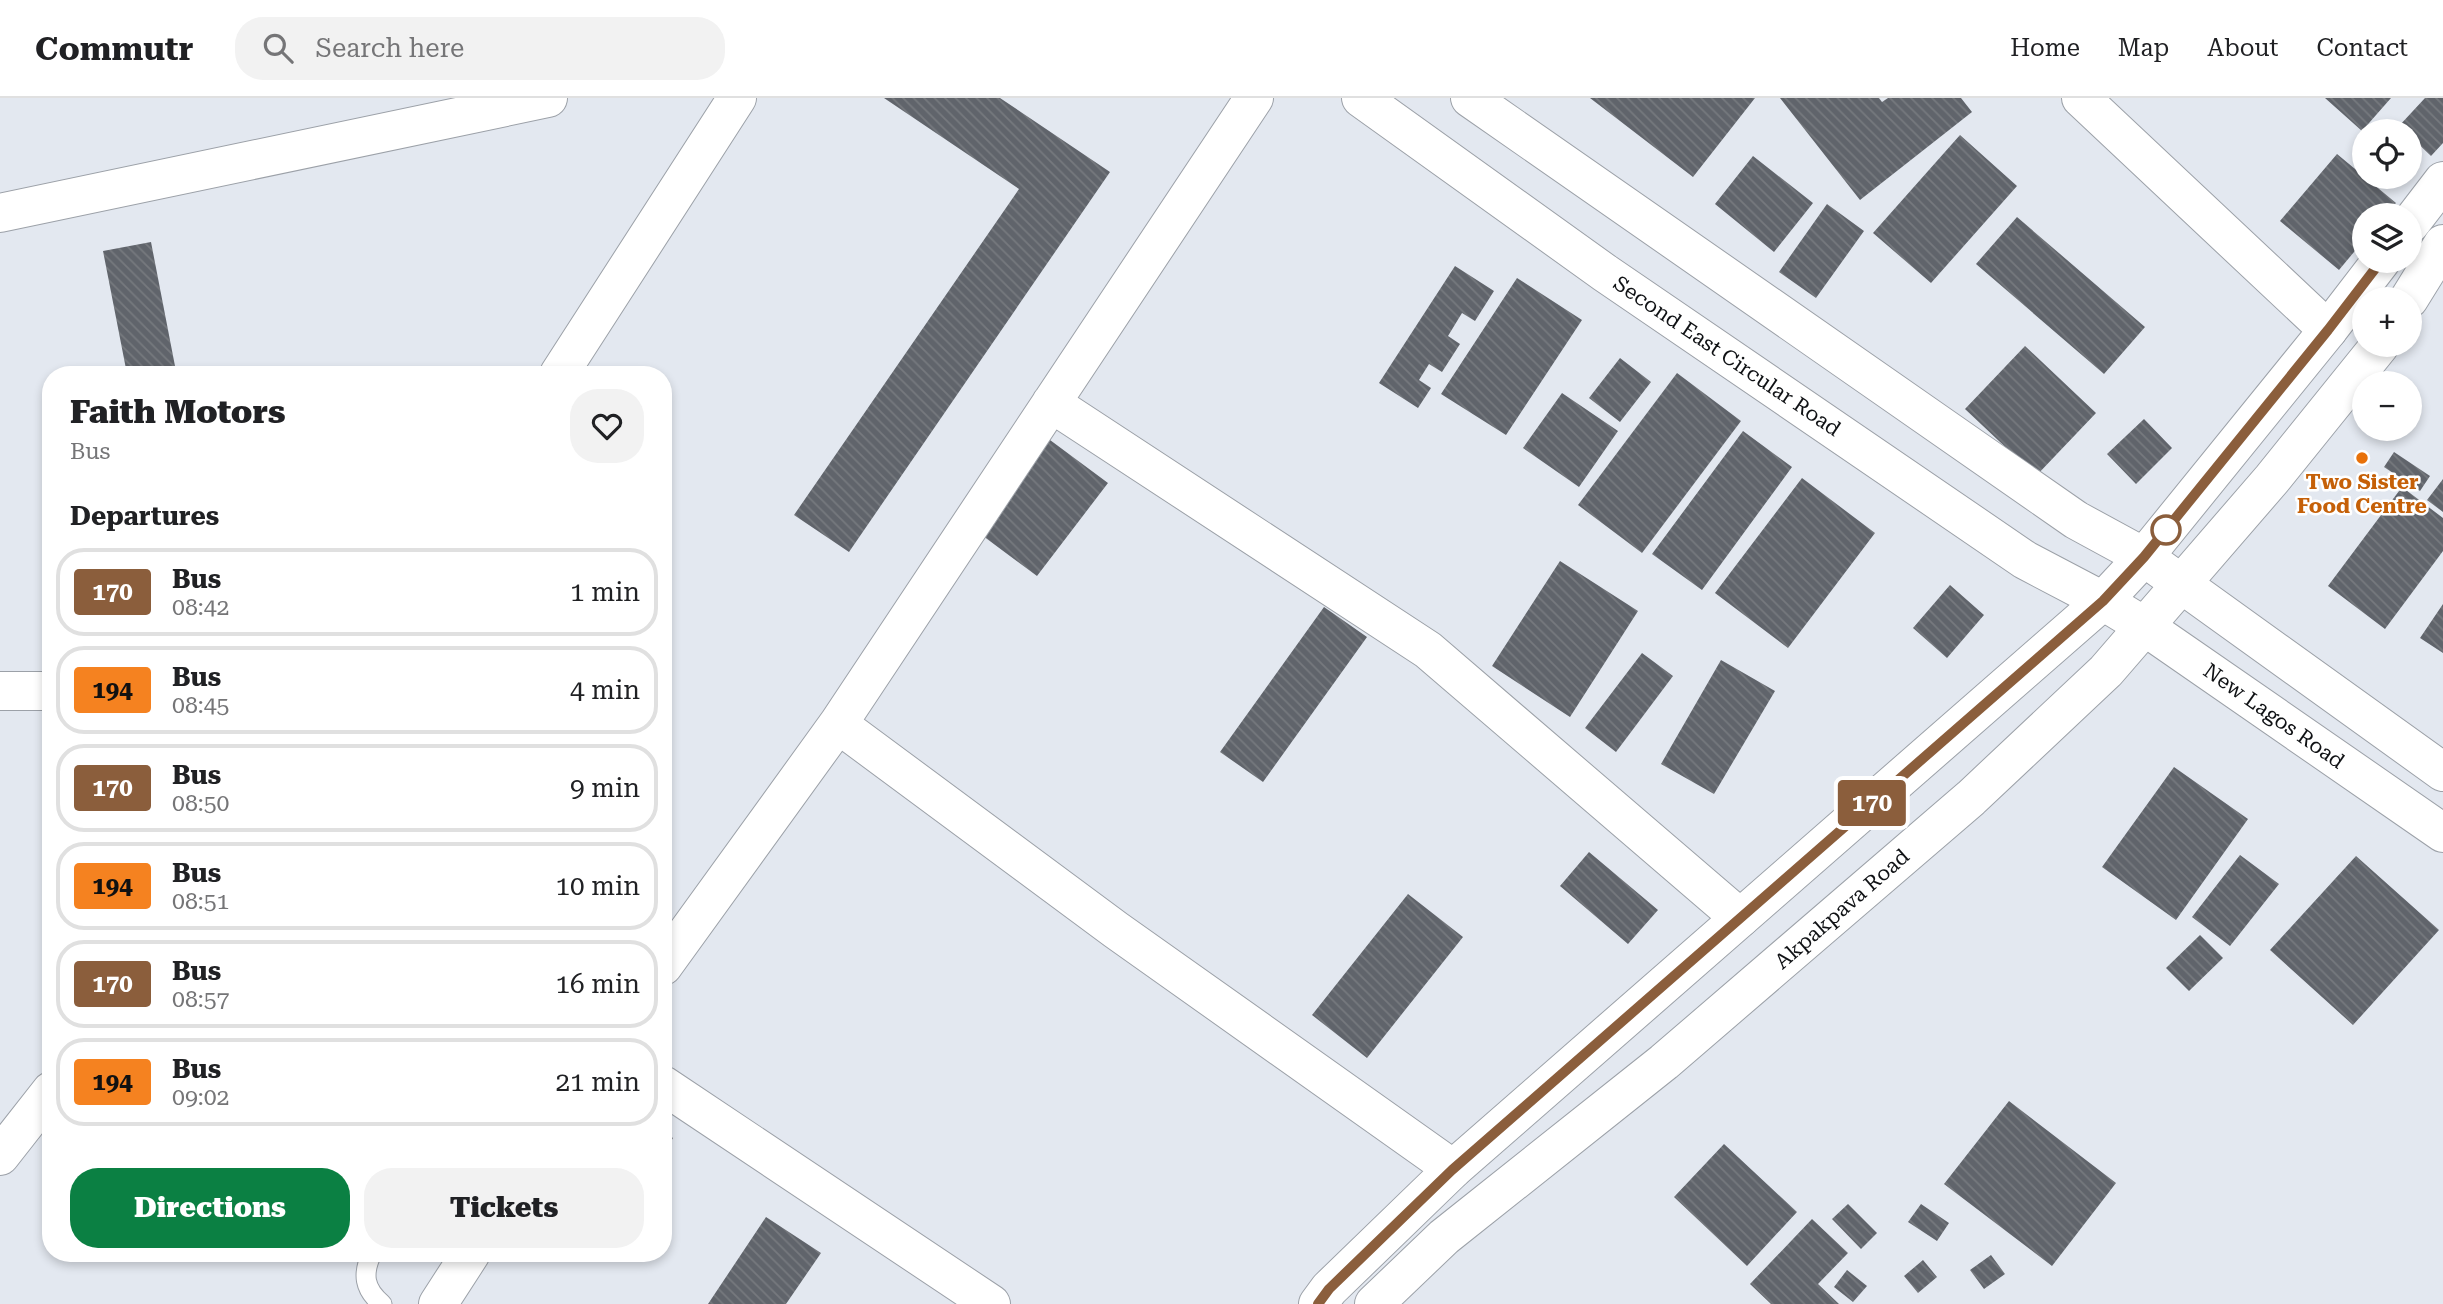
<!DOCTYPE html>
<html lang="en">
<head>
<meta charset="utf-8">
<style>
  body { margin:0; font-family:"Roboto Serif",serif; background:#f2f2f2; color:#202124; height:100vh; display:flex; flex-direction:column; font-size:26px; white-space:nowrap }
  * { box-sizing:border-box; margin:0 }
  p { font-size:23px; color:#757577 }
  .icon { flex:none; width:38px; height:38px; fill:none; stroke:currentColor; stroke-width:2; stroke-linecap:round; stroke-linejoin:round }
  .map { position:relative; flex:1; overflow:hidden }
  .drawer { position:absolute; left:42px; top:268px; width:630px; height:896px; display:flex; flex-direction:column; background:#fff; border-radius:28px; box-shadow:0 4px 10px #0003 }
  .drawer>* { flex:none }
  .badge { padding:0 14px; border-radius:5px; font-size:24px; line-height:46px }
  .tools { position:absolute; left:2352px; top:21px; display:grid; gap:14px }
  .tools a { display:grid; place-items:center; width:70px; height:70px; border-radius:50%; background:#fff; box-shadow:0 4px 10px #0003; font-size:35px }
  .map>.badge { position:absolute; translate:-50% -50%; box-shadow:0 0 0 4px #fff }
  h2 { padding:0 28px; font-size:26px; line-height:63px }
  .round { display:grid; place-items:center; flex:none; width:74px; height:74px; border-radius:28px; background:#f2f2f2 }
  .overview { display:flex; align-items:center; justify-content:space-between; height:119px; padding:0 28px }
  h1 { font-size:33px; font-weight:800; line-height:52px }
  .action { display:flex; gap:14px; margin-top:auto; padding:14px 28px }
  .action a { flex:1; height:80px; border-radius:28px; background:#0b8043; color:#fff; font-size:28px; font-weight:800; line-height:80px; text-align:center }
  .action a+a { background:#f2f2f2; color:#202124 }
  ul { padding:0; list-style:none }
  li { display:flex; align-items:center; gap:21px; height:88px; margin:0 14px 10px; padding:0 14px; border:4px solid #e0e0e0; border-radius:28px }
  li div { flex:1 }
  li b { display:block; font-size:26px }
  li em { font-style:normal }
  li .badge { min-width:77px; font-weight:700; text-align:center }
  header { display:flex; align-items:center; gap:42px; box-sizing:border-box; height:98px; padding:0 35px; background:#fff; border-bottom:2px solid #e0e0e0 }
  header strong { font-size:33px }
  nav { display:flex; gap:38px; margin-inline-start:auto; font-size:24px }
  .search { width:490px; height:63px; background:#f2f2f2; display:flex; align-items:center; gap:18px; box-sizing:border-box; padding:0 24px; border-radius:28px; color:#757577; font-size:26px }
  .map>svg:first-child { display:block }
</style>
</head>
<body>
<header>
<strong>Commutr</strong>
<div class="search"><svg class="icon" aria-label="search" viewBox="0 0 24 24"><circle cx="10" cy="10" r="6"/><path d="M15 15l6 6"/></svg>Search here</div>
<nav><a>Home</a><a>Map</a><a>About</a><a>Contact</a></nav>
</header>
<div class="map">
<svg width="2443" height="1206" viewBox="0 0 2443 1206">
  <defs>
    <pattern id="building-back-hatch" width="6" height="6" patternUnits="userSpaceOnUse" patternTransform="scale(1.75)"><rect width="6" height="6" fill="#60646b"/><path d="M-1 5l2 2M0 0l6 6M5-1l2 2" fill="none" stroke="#76797e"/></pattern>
  </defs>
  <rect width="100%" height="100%" fill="#e3e8f0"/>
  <path fill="url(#building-back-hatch)" d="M884,0H1000L1110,74L849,454L794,417L1019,91Z
    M1590,0H1755L1693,79Z
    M1780,0H1879L1882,4L1888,0H1961L1972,14L1860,102Z
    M2325,0H2391L2362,33Z
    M2425,0H2443V45L2431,58L2410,38V33H2405L2399,28Z
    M1960,37L2017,88L1931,185L1873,135Z
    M2337,56L2396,105L2385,117H2364V142L2339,172L2280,123Z
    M1753,58L1813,105L1774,154L1715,106Z
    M1827,106L1864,133L1816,200L1779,174Z
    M2017,119L2145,229L2104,276L1976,166Z
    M151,144L175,268L127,276L103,153Z
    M1455,168L1494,193L1475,223L1462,215L1448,238L1460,246L1442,274L1429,266L1419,282L1431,290L1418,310L1379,285Z
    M1517,180L1582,222L1506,337L1441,296Z
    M2025,248L2096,315L2036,378L1965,311Z
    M1620,260L1651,284L1620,324L1589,300Z
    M1677,275L1741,323L1642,455L1578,407Z
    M1562,295L1618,333L1579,389L1523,350Z
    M2144,321L2172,350L2136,386L2107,356Z
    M1743,333L1792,369L1702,492L1652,456Z
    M1050,342L1108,385L1037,478L979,435Z
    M2394,354L2430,378L2420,393L2384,369Z
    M1802,380L1875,435L1788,550L1715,495Z
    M2443,381V414L2427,402Z
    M2402,389L2443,420V453L2385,531L2328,488Z
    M1560,463L1638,513L1570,619L1492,568Z
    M1950,487L1984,517L1947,560L1913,530Z
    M2443,506V555L2420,540Z
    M1324,509L1367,539L1263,684L1220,654Z
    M1642,555L1673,578L1616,654L1585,630Z
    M1721,562L1775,593L1714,696L1661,666Z
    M2174,669L2248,721L2176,822L2102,769Z
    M1589,754L1658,812L1628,846L1560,788Z
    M2240,757L2279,786L2230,848L2192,819Z
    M2356,758L2439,832L2353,927L2270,852Z
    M1408,796L1463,839L1367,960L1312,917Z
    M2200,837L2223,860L2189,893L2166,870Z
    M2009,1003L2116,1085L2052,1168L1944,1086Z
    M663,1033L673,1040L663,1056Z
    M1724,1046L1797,1114L1747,1168L1674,1099Z
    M1848,1106L1877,1135L1861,1151L1832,1121Z
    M1921,1106L1949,1125L1937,1143L1908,1124Z
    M766,1119L821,1155L786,1206H708Z
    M1812,1121L1848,1155L1818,1186L1839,1206H1771L1750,1186Z
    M1991,1157L2005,1176L1984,1191L1970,1172Z
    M1923,1162L1937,1179L1918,1195L1904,1178Z
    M1847,1172L1867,1188L1853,1204L1834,1189Z"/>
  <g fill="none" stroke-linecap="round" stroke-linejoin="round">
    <defs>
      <path id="lane" d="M372,1155C362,1176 364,1191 382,1206"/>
      <path id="street" d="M2081,0L2328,232
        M0,115L548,0
        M559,276L737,0
        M1051,305L1428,552L1740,820
        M0,593H51
        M838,626L1116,832L1453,1071
        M663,868L838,626L1254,0
        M663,987L991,1206
        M0,1058L51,993
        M438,1206L471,1155"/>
      <path id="secondary" d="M1361,0L1605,175L2025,462L2103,503L2144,528L2443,735
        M1470,0L2076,422L2144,459L2443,674"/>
      <path id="highway" d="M2410,126L2443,83
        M2409,201L2443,146
        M1318,1206L1329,1191L1453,1071L2103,503L2144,459L2328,232L2381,163
        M1374,1206L1444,1139L1664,964L1971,700L2106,573L2272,381L2380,247"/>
    </defs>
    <use href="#lane" stroke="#9ca1a8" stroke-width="21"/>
    <use href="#street" stroke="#9ca1a8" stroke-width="40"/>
    <use href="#secondary" stroke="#9ca1a8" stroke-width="40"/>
    <use href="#highway" stroke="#9ca1a8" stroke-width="40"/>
    <use href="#lane" stroke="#fff" stroke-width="19"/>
    <use href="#street" stroke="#fff" stroke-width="38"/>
    <use href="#secondary" stroke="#fff" stroke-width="38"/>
    <use href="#highway" stroke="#fff" stroke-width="38"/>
  </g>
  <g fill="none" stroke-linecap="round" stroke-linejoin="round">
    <defs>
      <path id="line" d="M1318,1206L1329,1191L1452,1072L2103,503L2144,459L2328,232L2381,163"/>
    </defs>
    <use href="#line" stroke="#fff" stroke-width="16"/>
    <use href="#line" stroke="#8b5e3c" stroke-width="10"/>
  </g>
  <circle fill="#e8710a" stroke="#fff" stroke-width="2.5" cx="2362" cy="360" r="7"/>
  <circle fill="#fff" stroke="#8b5e3c" stroke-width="3.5" cx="2166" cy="432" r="14"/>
  <g text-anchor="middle" stroke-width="5" stroke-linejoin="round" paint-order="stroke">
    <g font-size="21" fill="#0f1114" stroke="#fff">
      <text transform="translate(1727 258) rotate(34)" y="7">Second East Circular Road</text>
      <text transform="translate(2274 618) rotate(35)" y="7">New Lagos Road</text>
      <text transform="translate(1842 811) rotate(-41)" y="7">Akpakpava Road</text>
    </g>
    <g font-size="21" font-weight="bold" fill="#c56008" stroke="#fff">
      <text x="2362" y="391">Two Sister<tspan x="2362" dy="24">Food Centre</tspan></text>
    </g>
  </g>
</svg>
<div class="tools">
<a><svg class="icon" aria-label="locate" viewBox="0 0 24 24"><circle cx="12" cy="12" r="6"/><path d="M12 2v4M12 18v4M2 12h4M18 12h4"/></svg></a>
<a><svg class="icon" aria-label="layers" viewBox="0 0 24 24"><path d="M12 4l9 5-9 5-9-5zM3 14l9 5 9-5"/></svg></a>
<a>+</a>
<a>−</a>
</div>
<b class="badge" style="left:1872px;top:705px;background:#8b5e3c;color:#fff">170</b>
<section class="drawer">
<div class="overview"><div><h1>Faith Motors</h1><p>Bus</p></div><a class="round"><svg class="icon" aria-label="heart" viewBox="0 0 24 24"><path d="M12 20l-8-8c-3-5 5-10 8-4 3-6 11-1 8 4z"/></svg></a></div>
<h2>Departures</h2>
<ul>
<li><span class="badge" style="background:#8b5e3c;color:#fff">170</span><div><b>Bus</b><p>08:42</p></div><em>1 min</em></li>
<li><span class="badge" style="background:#f58220;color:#111">194</span><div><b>Bus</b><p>08:45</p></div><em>4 min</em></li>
<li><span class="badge" style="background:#8b5e3c;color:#fff">170</span><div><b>Bus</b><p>08:50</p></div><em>9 min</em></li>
<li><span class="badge" style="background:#f58220;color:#111">194</span><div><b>Bus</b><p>08:51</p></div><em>10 min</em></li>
<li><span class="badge" style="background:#8b5e3c;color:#fff">170</span><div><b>Bus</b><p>08:57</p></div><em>16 min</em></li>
<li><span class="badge" style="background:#f58220;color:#111">194</span><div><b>Bus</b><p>09:02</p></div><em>21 min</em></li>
</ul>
<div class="action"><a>Directions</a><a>Tickets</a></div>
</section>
</div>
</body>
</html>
